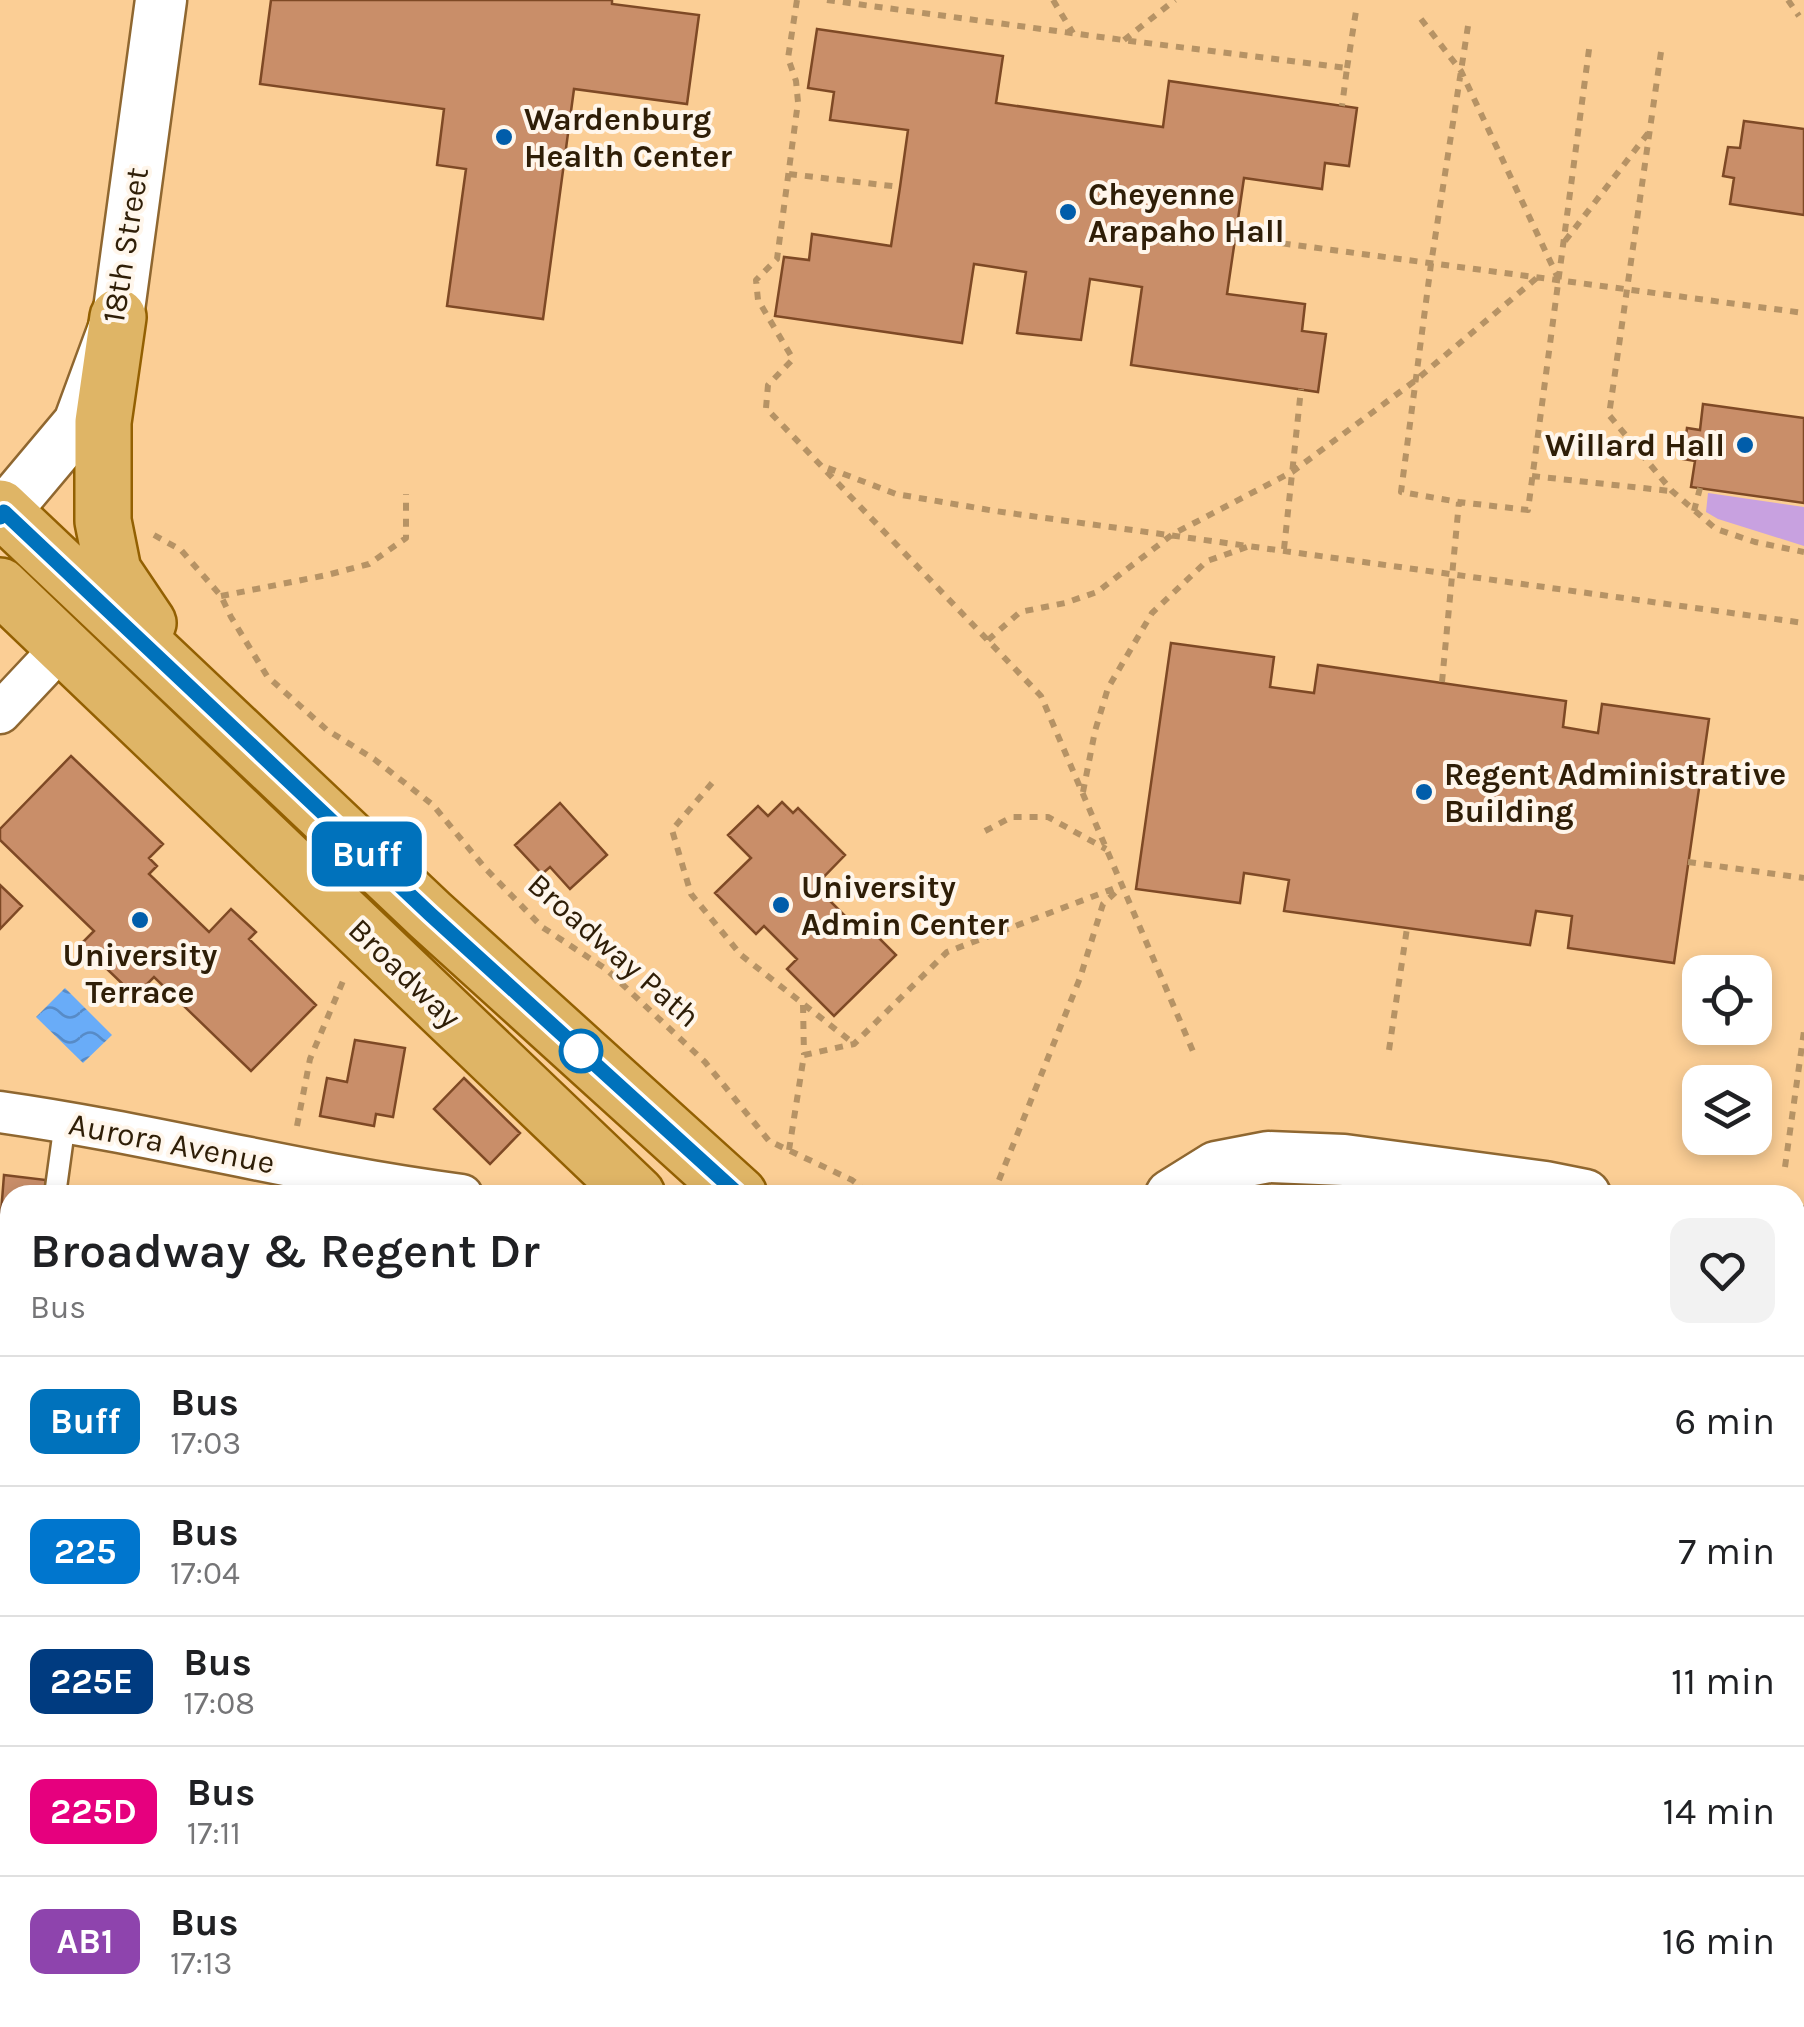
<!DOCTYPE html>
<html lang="en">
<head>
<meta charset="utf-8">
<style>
  body { margin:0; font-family:Karla,sans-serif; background:#f2f2f2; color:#202124; height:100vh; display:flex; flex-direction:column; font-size:38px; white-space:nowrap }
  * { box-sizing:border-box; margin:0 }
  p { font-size:32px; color:#757577 }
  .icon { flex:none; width:55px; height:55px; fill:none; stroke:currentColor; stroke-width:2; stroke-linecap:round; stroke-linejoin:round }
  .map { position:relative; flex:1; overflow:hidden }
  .sheet { position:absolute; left:0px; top:1185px; width:1805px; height:842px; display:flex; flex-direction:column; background:#fff; border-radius:30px 30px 0 0; box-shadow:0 5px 15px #0003 }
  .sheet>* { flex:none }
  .badge { padding:0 20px; border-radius:15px; font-size:35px; line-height:65px }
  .tools { position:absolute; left:1682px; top:955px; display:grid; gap:20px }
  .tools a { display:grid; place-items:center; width:90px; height:90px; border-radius:20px; background:#fff; box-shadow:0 5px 15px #0003; font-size:50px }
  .map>.badge { position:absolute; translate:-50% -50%; box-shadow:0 0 0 5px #fff }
  .round { display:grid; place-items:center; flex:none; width:105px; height:105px; border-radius:20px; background:#f2f2f2 }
  .head { display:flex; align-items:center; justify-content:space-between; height:170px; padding:0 30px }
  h1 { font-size:48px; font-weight:600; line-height:75px }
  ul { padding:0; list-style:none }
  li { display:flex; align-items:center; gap:30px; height:130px; padding:0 30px; border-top:2px solid #e0e0e0 }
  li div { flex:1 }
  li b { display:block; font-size:38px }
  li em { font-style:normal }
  li .badge { min-width:110px; font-weight:700; text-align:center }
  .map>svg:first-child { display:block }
</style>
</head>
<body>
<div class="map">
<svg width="1804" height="2027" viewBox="0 0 1804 2027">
  <defs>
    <pattern id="water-waves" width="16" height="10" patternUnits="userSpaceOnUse" patternTransform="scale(2.5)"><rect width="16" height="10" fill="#69acf8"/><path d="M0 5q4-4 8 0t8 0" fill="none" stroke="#578bc7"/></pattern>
  </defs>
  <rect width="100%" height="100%" fill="#fbce95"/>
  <path fill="#c8a1e0" d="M1708,493L1804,507V546L1718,519L1706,512Z
    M1540,2018H1701L1712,2027H1539Z"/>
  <path fill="url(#water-waves)" d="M65,988L112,1035L83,1063L36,1017Z"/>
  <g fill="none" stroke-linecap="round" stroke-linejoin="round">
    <path stroke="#69acf8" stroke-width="12" d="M0,1801L10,1822
      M197,2018L205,2027"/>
  </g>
  <path fill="#c98e69" stroke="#7e4925" stroke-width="2.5" d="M271,0H612V4L699,15L687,104L574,89L543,319L447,306L466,169L437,165L444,109L260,84Z
    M817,29L1003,56L996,103L1163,127L1169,81L1357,108L1349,166L1325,163L1322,189L1244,178L1227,294L1305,304L1302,331L1326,334L1318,392L1131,365L1142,287L1090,279L1081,340L1017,333L1026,272L974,264L962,343L775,316L784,257L809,260L812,234L891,246L900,187L908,130L830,120L834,92L808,88Z
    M1744,121L1804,129V215L1730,204L1734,178L1723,176L1728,147L1740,148Z
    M1703,404L1804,418V503L1691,487L1695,461L1683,459L1687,428L1700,430Z
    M1171,643L1274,657L1270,687L1314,693L1318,665L1566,701L1563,727L1598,733L1602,704L1709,719L1674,963L1568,948L1572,916L1536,911L1530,945L1284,911L1289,880L1244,873L1240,903L1136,889Z
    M71,756L163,844L149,858L157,866L149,874L209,932L231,909L256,932L249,939L316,1005L251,1071L154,977L135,996L81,944L94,931L0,840V829Z
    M782,802L793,813L798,808L845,855L815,886L853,924L859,918L896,955L834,1016L787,969L797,959L764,926L756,934L715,893L751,858L728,835L758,806L768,816Z
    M560,803L607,855L570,889L550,867L542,874L515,845Z
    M0,885L22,906L0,929Z
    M355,1040L405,1048L393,1117L376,1114L374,1126L320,1116L327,1078L347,1082Z
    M464,1078L520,1133L490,1164L434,1109Z
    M4,1175L46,1180L44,1195H10V1227L0,1226Z
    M0,1274L10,1275V1351L0,1349Z
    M16,2018H110L109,2027H15Z
    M648,2018H731L730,2027H647Z
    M947,2018H1167L1166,2027H945Z
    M1286,2018H1416L1415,2027H1284Z
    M401,2020L454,2025V2027H401Z"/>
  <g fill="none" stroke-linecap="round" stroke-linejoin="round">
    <defs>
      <path id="service" d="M55,1195L65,1122
        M0,1598L10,1525
        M570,2027L571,2018"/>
      <path id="minor" d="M0,713L63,646
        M0,1112C155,1134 307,1175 462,1195
        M282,2027L283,2018"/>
      <path id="tertiary" d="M0,517L79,423L118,317L161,0
        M1171,1195L1216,1167L1268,1157L1344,1160L1545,1187L1585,1195
        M1795,1232L1804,1233
        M841,2027L842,2018"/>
      <path id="primary" d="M118,317L103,422V521L113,571L148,623
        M0,508L430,915L739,1195
        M0,586L637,1195
        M1795,1922L1804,1928
        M1795,1983L1804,1991"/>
    </defs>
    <use href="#service" stroke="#8f6730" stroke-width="25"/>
    <use href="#minor" stroke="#8f6730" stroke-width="45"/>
    <use href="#tertiary" stroke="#8f6730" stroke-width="55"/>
    <use href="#primary" stroke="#936002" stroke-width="60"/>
    <path stroke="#b69365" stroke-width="6" stroke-dasharray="8 8" stroke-linecap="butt" d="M797,0L788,58L796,81L798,102L777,259L756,280L758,300L793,359L768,385L766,408L1041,696L1195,1056
      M827,0L1123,40L1347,68L1342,106
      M1053,0L1073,33
      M1788,0L1799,16
      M1421,19L1461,71L1558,278
      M1468,26L1431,264L1401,492L1459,502L1528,510L1590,42
      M1124,40L1175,0
      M1661,52L1609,415L1672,491L1716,529L1755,542L1804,552
      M1347,68L1356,11
      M789,174L900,187
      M1235,237L1804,313
      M1565,241L1649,132
      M828,468L896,494L995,511L1804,623
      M1532,476L1670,491
      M1694,511L1700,488
      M154,535L181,550L221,596L231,617L267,676L327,730L374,759L433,805L485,868L542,927L606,969L705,1062L769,1141L852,1180L871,1195
      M1284,549L1301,389
      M221,596L327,575L369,564L406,538V494
      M988,640L1020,612L1065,603L1097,592L1173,534L1292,472L1416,380L1539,276
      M1442,682L1459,502
      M712,783L672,830L691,894L741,955L853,1043
      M1083,792L1095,731L1108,688L1152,613L1207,561L1247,547
      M985,831L1012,817H1048L1106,849
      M1688,862L1804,878
      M803,1005L804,1055
      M1389,1050L1407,928
      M297,1126L310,1059L343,981
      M789,1150L804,1055L854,1044L947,952L1123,885
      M1785,1167L1804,1031
      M993,1195L1080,978L1103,904L1118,890
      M1795,1809L1804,1814
      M1713,2018L1724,2027"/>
    <use href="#service" stroke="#fff" stroke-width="20"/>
    <use href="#minor" stroke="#fff" stroke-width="40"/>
    <use href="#tertiary" stroke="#fff" stroke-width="50"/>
    <use href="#primary" stroke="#dfb566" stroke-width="55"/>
  </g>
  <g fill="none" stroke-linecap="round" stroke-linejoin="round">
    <defs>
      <path id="line" d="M0,517L4,512L430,914L739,1195"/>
    </defs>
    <use href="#line" stroke="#fff" stroke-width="22"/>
    <use href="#line" stroke="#0072bc" stroke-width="15"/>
  </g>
  <g fill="#015daa" stroke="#fff6eb" stroke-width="4">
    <circle cx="504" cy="137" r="10"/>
    <circle cx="1068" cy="212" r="10"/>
    <circle cx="1745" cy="445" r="10"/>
    <circle cx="1424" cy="792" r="10"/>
    <circle cx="781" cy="905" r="10"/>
    <circle cx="140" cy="920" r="10"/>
  </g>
  <circle fill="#fff" stroke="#0072bc" stroke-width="5" cx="581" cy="1051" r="20"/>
  <g text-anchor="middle" stroke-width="8" stroke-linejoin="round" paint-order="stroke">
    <g font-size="32" font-weight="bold" fill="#2f1e07" stroke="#fff6eb" text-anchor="start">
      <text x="524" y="130">Wardenburg<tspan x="524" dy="37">Health Center</tspan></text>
      <text x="1088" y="205">Cheyenne<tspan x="1088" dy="37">Arapaho Hall</tspan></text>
      <text x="1725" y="456" text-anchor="end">Willard Hall</text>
      <text x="1444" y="785">Regent Administrative<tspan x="1444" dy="37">Building</tspan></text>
      <text x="801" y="898">University<tspan x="801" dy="37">Admin Center</tspan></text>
      <text x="140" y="966" text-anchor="middle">University<tspan x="140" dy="37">Terrace</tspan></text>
    </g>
    <g font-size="32" fill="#2f1e07" stroke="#fff6eb">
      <text transform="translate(125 245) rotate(-81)" y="11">18th Street</text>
      <text transform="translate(614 950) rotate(41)" y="11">Broadway Path</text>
      <text transform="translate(405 973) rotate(44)" y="11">Broadway</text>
      <text transform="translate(172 1143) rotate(11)" y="11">Aurora Avenue</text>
    </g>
  </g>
</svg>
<div class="tools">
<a><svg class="icon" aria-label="locate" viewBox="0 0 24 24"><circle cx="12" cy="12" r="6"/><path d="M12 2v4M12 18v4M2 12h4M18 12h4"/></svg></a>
<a><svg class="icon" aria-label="layers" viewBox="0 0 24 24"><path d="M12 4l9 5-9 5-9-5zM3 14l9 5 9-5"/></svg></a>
</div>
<b class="badge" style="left:367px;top:854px;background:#0072bc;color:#fff">Buff</b>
<section class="sheet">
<div class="head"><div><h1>Broadway &amp; Regent Dr</h1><p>Bus</p></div><a class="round"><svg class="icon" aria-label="heart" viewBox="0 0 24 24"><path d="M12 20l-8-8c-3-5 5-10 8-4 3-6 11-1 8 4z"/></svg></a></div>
<ul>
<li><span class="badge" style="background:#0072bc;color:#fff">Buff</span><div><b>Bus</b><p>17:03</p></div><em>6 min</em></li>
<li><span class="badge" style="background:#0076ce;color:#fff">225</span><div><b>Bus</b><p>17:04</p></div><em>7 min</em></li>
<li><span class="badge" style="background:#003b80;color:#fff">225E</span><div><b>Bus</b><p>17:08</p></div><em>11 min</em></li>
<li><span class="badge" style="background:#e6007e;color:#fff">225D</span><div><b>Bus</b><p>17:11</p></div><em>14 min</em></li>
<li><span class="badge" style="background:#8e44ad;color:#fff">AB1</span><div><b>Bus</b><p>17:13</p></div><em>16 min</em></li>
</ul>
</section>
</div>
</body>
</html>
